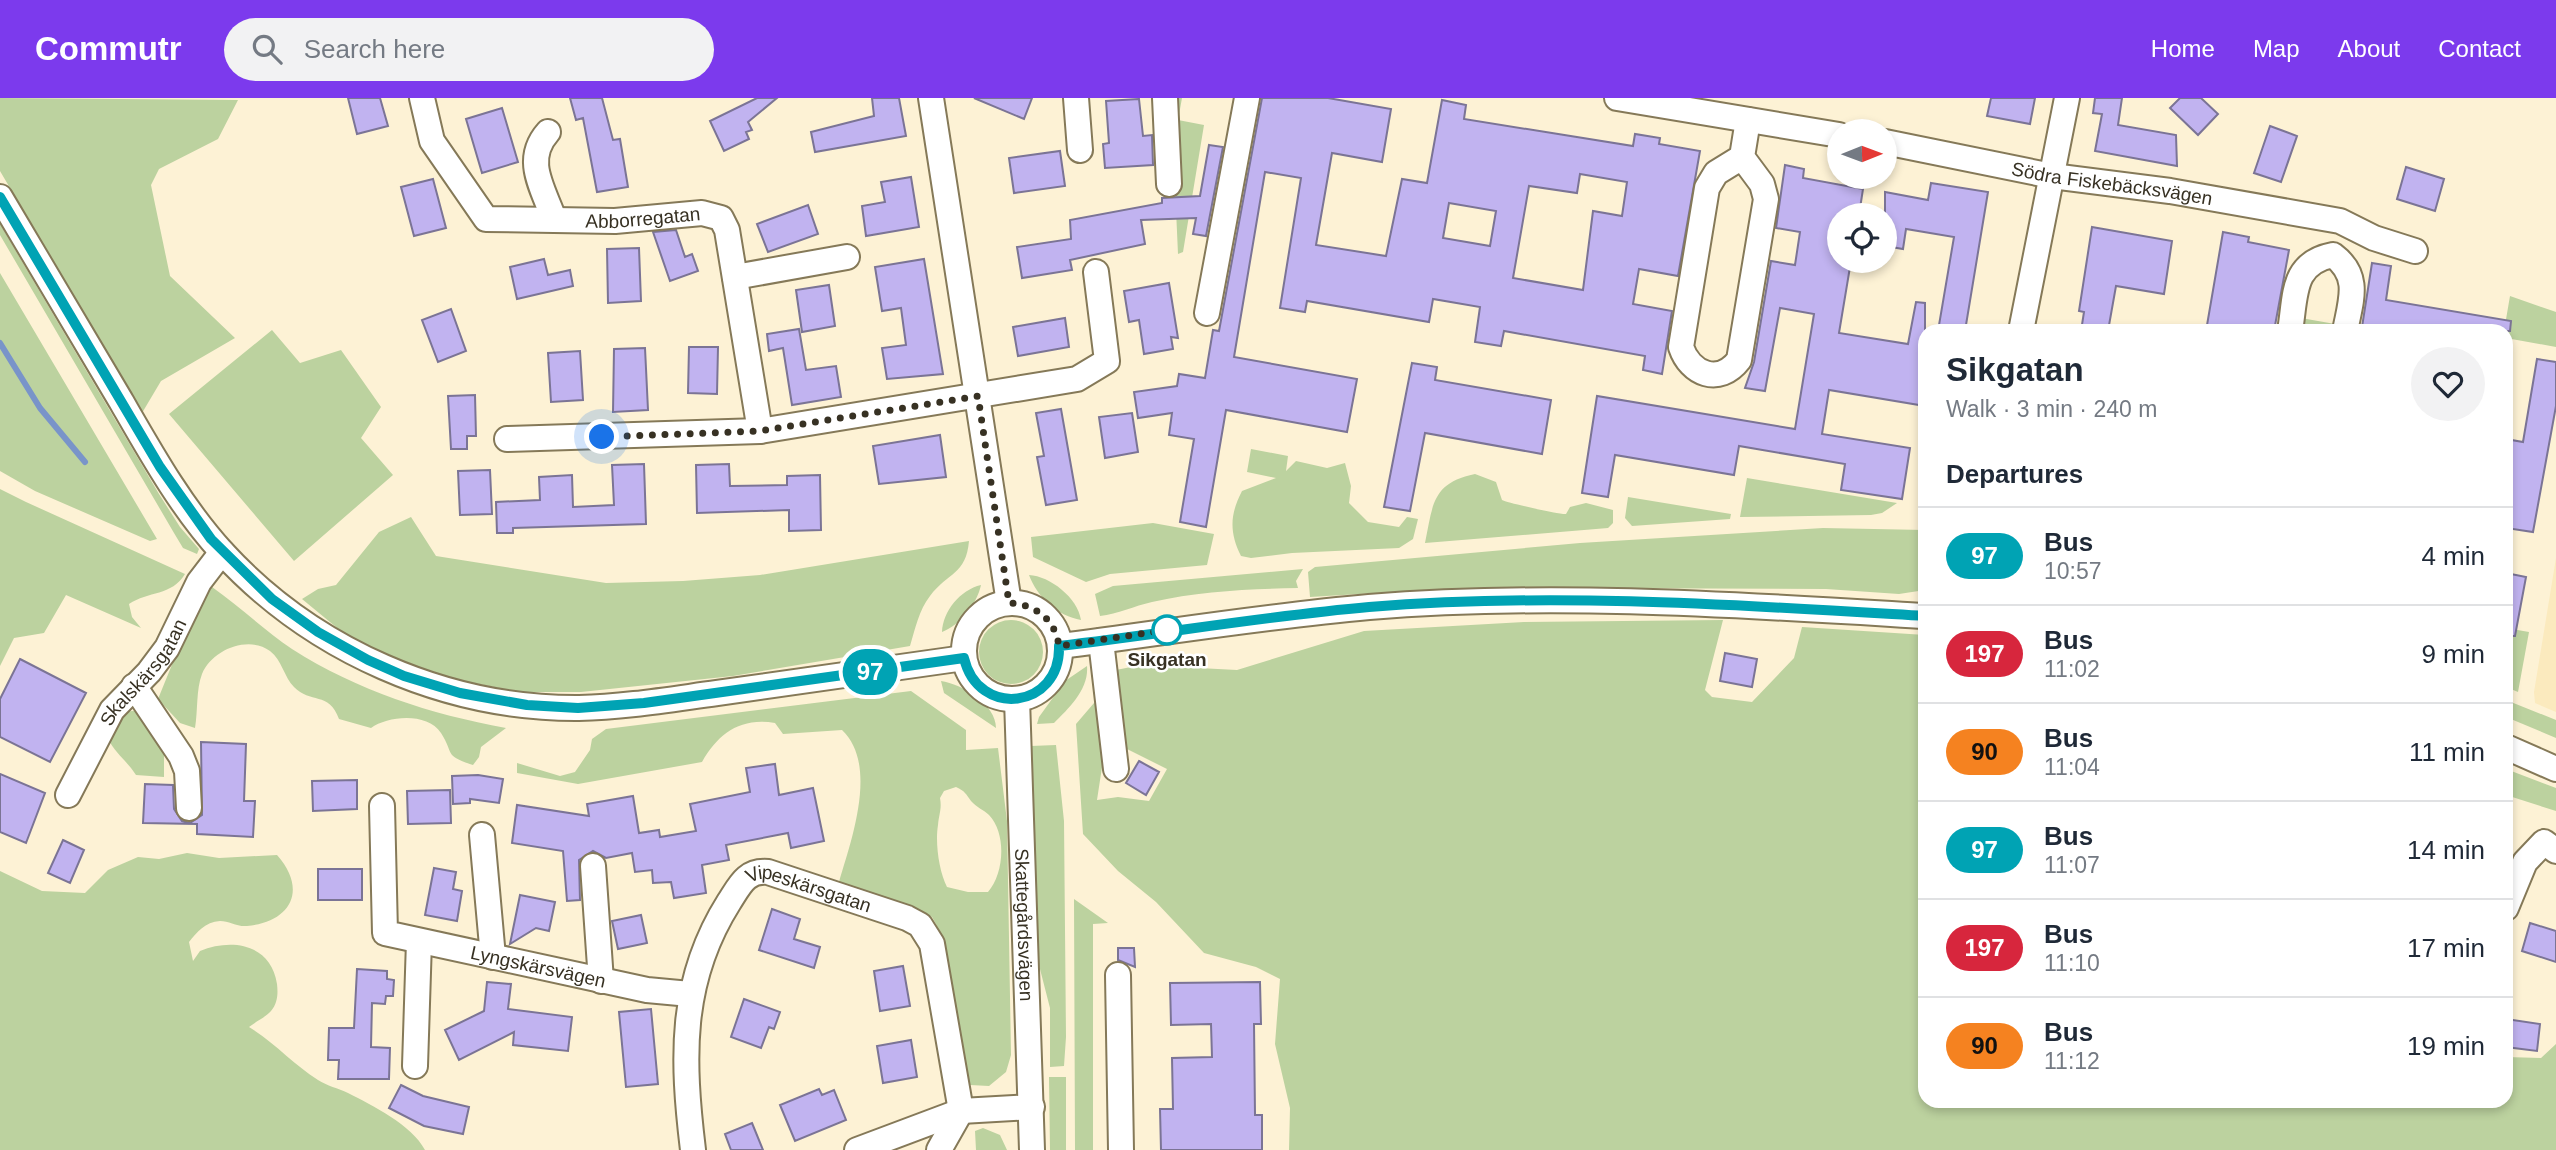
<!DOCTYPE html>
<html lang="en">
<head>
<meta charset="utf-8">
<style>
  body { margin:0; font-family:Arial,sans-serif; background:#f2f2f3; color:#1f2937; height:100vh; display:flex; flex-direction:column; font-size:26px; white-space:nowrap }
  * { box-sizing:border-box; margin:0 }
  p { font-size:23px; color:#747a83 }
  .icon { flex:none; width:38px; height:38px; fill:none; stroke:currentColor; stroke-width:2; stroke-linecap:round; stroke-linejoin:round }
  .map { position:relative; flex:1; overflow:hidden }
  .panel { position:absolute; left:1918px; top:226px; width:595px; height:784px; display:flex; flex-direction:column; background:#fff; border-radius:21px; box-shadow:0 4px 10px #0003 }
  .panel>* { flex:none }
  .badge { padding:0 14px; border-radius:23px; font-size:24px; line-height:46px }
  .needle { width:46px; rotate:89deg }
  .controls { position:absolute; left:1827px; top:21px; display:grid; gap:14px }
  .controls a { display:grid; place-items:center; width:70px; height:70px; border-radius:50%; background:#fff; box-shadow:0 4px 10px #0003; font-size:35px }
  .you { position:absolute; width:35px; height:35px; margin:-18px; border:5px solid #fff; border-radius:50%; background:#1a73e8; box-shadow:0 0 0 10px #1a73e833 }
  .map>.badge { position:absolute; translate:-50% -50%; box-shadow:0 0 0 4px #fff }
  h2 { padding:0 28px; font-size:26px; line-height:63px }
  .round { display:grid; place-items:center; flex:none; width:74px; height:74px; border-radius:37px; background:#f2f2f3 }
  .headline { display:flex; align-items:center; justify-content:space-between; height:119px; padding:0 28px }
  h1 { font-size:33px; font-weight:800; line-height:52px }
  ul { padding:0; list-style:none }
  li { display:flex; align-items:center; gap:21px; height:98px; padding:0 28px; border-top:2px solid #e0e1e3 }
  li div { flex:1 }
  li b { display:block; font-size:26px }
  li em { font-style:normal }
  li .badge { min-width:77px; font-weight:700; text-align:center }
  header { display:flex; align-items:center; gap:42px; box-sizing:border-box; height:98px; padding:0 35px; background:#7c3aed; color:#fff }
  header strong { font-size:33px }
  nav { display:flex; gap:38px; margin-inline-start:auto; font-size:24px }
  .search { width:490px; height:63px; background:#f2f2f3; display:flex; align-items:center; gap:18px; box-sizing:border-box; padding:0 24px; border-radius:38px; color:#747a83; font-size:26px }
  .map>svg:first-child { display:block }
</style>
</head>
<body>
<header>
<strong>Commutr</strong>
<div class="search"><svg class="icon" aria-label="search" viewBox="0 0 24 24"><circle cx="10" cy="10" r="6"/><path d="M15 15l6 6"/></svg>Search here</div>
<nav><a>Home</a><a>Map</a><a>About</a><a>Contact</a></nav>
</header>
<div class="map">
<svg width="2556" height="1052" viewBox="0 0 2556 1052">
  <rect width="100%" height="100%" fill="#fdf2d5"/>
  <path fill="#fbeabe" d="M2556,460V614L2535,605L2534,594Z"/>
  <path fill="#bcd29f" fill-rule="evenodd" d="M0,0L238,2L218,41L159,71L151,87L170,178L235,240L161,283L142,315L0,73Z
    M1171,0H1182L1178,22L1204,27L1183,154L1178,156Z
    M0,126L159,396L180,429L199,451L197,456L183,450L174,435L0,137Z
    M0,175L157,441L150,443L35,393L0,373Z
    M2510,198L2556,214V249L2506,240L2504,233Z
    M2301,220L2335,226L2334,233H2298Z
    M272,232L300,265L341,252L381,309L361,340L393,377L294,463L169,316Z
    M1251,351L1288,358L1286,373L1296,363L1327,370L1345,365L1351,388L1349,405L1368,424L1399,429L1407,419L1418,421L1413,441L1399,450L1292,455L1251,460L1241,458C1229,434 1230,416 1242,393L1276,380L1247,374Z
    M1475,376L1496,384L1502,402C1508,405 1561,417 1566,416L1570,409L1586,405L1613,412V425L1608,430L1425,445C1433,406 1432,385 1475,376Z
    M1747,380L1897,405L1882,415L1871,417L1740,419Z
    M0,391L26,404L185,476C172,498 148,493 129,506L132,519L141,530L66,497L44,535L14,540L0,568Z
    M1628,399L1731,416L1730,421L1632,428L1625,420Z
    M411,419L436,458L606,485L683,483L760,477L969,443C966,477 948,474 930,498C919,512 915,531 910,548L733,578L581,594H518L430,576L353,543L302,501L318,491L336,487L379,434Z
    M1153,425L1214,436L1207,467L1110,476L1086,484L1033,459L1031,439Z
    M1823,430L1925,432V492L1899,496L1826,491L1556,490L1442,491L1310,499L1308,474L1315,469L1580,445Z
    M1303,471L1296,483L1298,490C1249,491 1200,493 1152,504C1134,508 1118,516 1100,518L1095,496L1113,488Z
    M1029,477C1050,478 1078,500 1081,522C1058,518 1037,499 1029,477Z
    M981,487C977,506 960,527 942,534C943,513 960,492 981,487Z
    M204,488L212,489C239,508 264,532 292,551C358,593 430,616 506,630L481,649L479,659L473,667C443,657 455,657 441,635C427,614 388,618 371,630L339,621C329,593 310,606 294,589C284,579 282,562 270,553C248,537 212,552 202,576C196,591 198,613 195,630L180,625L158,601Z
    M979 554a32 32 0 1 1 64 0a32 32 0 1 1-64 0Z
    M1723,522L1705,592L1712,599L1752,604L1794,560L1802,529L1925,537V1003H2506V959L2541,960L2556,946V1052H1289L1290,1010L1275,946L1280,881L1256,869L1204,855L1156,804L1118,773L1083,736L1076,626L1100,598L1106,643L1097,702L1118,699L1149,703L1167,671L1119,647L1116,572L1141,567L1237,572L1364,533L1524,524Z
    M2506,530L2529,534L2518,594L2506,589Z
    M1087,568C1089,591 1069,610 1054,625L1037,626L1039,619L1065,583Z
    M941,583C962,586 996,606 996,630L944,595Z
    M911,593L966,632V652L998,650L1007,723L1011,957L1006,974L989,988L970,987L961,978L957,967L937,828L932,819L839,784C851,743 879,667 842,632L783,636L775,625C740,619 718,636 702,664L578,686L517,675V665L560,678L575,674L590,652L592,641L606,631ZM956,689C965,693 966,696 971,703C976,709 984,712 989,717C1007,736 1004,776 988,794H968L947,789C939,773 935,745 938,727C939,716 942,711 940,700L944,693Z
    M2506,602L2556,622V640L2506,619Z
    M138,612L164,650V679L136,677C127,663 116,656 108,641L126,614Z
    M1056,647L1064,723L1066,939L1064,968L1050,969V910L1032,840L1030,807L1031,648Z
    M2506,671L2556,690V713L2506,697Z
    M187,755L219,760L277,757C308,792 291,824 247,828C237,829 229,823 220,823C205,824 197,834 189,844L193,863L200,853C232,840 271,846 277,886C278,895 278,905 271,913C266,919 255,924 249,929C274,944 293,966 318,982C327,988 338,990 348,995C373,1008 411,1026 425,1052H0V773L42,793L85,795L108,772L138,759L159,761Z
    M1074,801L1108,825L1093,826V1052H1075Z
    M1049,979H1066V1052H1050Z
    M983,1030L1000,1037L1007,1052H976L975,1033Z"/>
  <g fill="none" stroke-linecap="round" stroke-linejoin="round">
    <path stroke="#7994c9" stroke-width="6" d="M0,245L40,310L85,364"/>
  </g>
  <path fill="#c1b3f0" stroke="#7b7495" stroke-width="2" fill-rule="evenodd" d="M348,0H380L388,28L357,36Z
    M570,0H602L613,42L620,41L628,89L597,94L583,20L576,22Z
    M757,0H777L748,24L752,32L746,34L749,41L724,53L710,23Z
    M872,0H899L906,38L815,54L811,34L874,18Z
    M974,0H1032L1024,21Z
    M1262,0H1328L1391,11L1382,64L1332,55L1316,147L1386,158L1402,81L1427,85L1442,2L1466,7L1464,21L1633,48L1635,36L1660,40L1659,46L1700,53L1678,178L1639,171L1633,206L1672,213L1662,276L1643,272L1645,258L1504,233L1501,248L1475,244L1480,209L1433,201L1429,224L1307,203L1305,214L1280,210L1301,80L1265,74L1234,259L1357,281L1347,334L1226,312L1206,429L1180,424L1194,341L1169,337L1172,315L1138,320L1134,294L1177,288L1179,276L1205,280L1213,232L1219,233ZM1580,76L1627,84L1622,118L1593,113L1583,192L1513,180L1529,88L1577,95ZM1449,105L1496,113L1490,148L1443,140Z
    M1991,0H2035L2030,26L1987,18Z
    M2095,0H2122L2118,27L2176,37L2177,68L2095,53L2102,16L2093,15Z
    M2180,0H2201L2218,16L2198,37L2170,10Z
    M1139,1L1143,38L1152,37L1153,67L1105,70L1103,46L1109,45L1106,3Z
    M502,10L518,64L482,75L466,21Z
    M2270,28L2297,38L2281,84L2254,75Z
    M1209,47L1223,49L1206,138L1193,136L1196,120L1141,122L1145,146L1070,162L1072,172L1022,180L1017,149L1071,141L1070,122L1162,105V100L1200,98Z
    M1060,53L1065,88L1014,95L1009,60Z
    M1785,67L1804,71L1803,80L1863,91L1859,117H1839V163H1851L1839,235L1908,246L1916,204L1925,205V308L1829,292L1822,336L1910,350L1902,401L1841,392L1845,366L1739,348L1734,377L1615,357L1608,399L1582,395L1597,298L1795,331L1814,216L1780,210L1765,293L1745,290L1754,264L1771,163L1795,167L1800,134L1776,130Z
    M2406,69L2444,81L2435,113L2397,101Z
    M911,79L919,129L866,138L862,108L885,104L881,84Z
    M433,81L446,130L414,138L401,89Z
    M1931,85L1988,94L1965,233H1938L1954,139L1906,131L1903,151L1885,148V94L1928,102Z
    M808,107L818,136L768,154L757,126Z
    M2092,129L2172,143L2164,196L2116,188L2108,233H2081L2084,214L2079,213Z
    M676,132L685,159L692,156L698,173L670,183L653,134Z
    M2223,134L2249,139L2248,144L2289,152L2274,233H2206Z
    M639,150L641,203L608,205L607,151Z
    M544,161L548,177L570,172L573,188L517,201L510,169Z
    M924,161L943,276L887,281L882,250L906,247L901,210L882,213L875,169Z
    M2372,165L2391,168L2386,202L2511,223L2510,233H2387L2362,229Z
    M1169,185L1178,240L1171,239L1173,251L1144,256L1139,222L1129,224L1124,193Z
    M829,187L835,228L802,234L796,192Z
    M451,211L466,253L438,264L422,222Z
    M1065,220L1069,249L1018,258L1013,229Z
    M799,231L806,272L836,268L841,299L792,307L783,250L769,253L767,236Z
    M689,249H718L717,296L688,295Z
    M645,250L648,312L613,314L614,251Z
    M580,253L583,302L551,304L548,255Z
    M2537,261L2556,264V308L2533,434L2506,430V341L2523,344Z
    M1412,265L1437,269L1435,282L1551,302L1542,356L1425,335L1410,413L1384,409Z
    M475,297L476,338H467V351H451L448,298Z
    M1061,311L1077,402L1046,407L1037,359L1044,358L1036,315Z
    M1132,315L1138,354L1105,360L1099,319Z
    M940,337L946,379L879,386L873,348Z
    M644,366L646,426L513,430V435H497L496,404L540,402L539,379L572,377L573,409L614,407L612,367Z
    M729,366L730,388L787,387V378L820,377L821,432L789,433V412L697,415L696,367Z
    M490,372L492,416L460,417L458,373Z
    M2506,475L2526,479L2515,538H2506Z
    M1725,555L1757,561L1752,589L1720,583Z
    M20,561L86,595L50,664L0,639V601Z
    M201,644L246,646L244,703H255L253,739L197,736V726L143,725L145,686L173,687L174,711L182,723L190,725L202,717Z
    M1139,663L1159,674L1146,697L1126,685Z
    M775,666L779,697L813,690L824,743L791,750L788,735L726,747L729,762L702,767L706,795L674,800L671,784L653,785L652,772L635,774L632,755L606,760L593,753L579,762L580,802L567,803L563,753L512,745L517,707L589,718L587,706L633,698L639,735L659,732L660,739L696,733L690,706L750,694L746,670Z
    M0,676L45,695L26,745L0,734Z
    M478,677L503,681L499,705L470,701V705L453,706L452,678Z
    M357,682V711L313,713L312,683Z
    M450,692L451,725L408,726L407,693Z
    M63,742L84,752L70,785L48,775Z
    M434,770L456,774L453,791L462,793L457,823L425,817Z
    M318,771H362V802H318Z
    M520,797L555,804L549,833L536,830L510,846Z
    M772,811L800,821L794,841L820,849L814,870L759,852Z
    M641,817L647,845L618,851L612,823Z
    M2530,825L2556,833V864L2522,853Z
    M1118,850H1134L1135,869L1118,862Z
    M903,868L910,908L880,913L874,873Z
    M357,871L387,873V881L394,882L393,898H386L385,906L372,905L371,949L390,950L389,981H338L339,962H328L329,930H354Z
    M487,884L511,886L508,911L572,919L568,953L513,947L514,934L459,962L445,932L484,913Z
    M1260,884L1261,926H1254L1255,1017H1262V1052H1161L1160,1011H1173L1172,960L1212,959L1211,926L1171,927L1170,885Z
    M744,901L780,914L774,931L769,929L761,950L731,939Z
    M651,911L658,986L626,989L619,914Z
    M2506,921L2540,926L2537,953L2506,949Z
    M911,942L917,979L883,985L877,948Z
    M401,987L423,998L469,1009L463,1036L424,1028L389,1010Z
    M819,991L822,997L834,992L846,1022L795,1043L780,1007Z
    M752,1025L763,1052H731L725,1036Z"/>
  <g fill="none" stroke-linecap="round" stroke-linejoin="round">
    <defs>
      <g id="minor">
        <path id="s1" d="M422,0L432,43L486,121L615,123L702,115L721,120L727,132L760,333"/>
        <path d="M931,0L1009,505"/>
        <path d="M1076,0L1080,52"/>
        <path d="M1165,0L1169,86"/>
        <path d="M1617,0L1839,37"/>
        <path d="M548,34C523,62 543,90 554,121"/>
        <path id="s2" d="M1885,44L2052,78L2170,93L2340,123L2374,140L2415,153"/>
        <path d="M1742,59L1762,86L1766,101L1739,262C1719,288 1690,276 1681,249L1707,90L1716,75L1742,59L1748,22"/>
        <path d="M0,99C41,167 81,235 121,303C151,355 181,409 222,454C312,552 445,611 579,610C625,609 672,601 717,595C800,584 882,571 964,560"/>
        <path d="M735,179L847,159"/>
        <path d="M1207,215L1247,0"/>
        <path d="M2021,233L2067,0"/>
        <path d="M2290,233C2296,198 2291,165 2333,157C2361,178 2351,202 2345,233"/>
        <path d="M507,341L760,333L1077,281L1107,263L1096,174"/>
        <circle cx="1012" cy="553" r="48"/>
        <path d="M1101,543L1116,671"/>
        <path d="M1060,548C1163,535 1265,518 1369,509C1554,494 1741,507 1925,518"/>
        <path d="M134,588L181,658L187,673L189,710"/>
        <path id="s3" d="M1017,601L1032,1052"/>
        <path d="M2506,649L2556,671"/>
        <path id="s4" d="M68,697L112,612L149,574L167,550L199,484L222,454"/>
        <path id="s5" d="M382,708L385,835L647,892L690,896"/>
        <path d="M482,737L493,859"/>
        <path d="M593,768L601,883"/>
        <path d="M2506,810L2525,764L2544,744L2556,753"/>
        <path d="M1118,877L1121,1052"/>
        <path d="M415,968L419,843"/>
        <path id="s6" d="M693,1052C682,961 679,883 729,804C740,787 746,772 768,774L907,820L920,827L932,846L961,1013L939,1052"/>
        <path d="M857,1052L961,1013L1032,1009"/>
      </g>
    </defs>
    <use href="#minor" stroke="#857958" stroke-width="28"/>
    <use href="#minor" stroke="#fff" stroke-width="24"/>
  </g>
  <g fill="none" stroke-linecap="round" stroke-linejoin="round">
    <defs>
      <path id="line" d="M0,99L160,369L211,441L272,501L318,534L368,562L404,578L460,595L527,607L578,610L644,605L964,560C978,621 1061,611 1059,548C1163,536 1265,518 1369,509C1553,494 1741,507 1925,518"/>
    </defs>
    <use href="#line" stroke="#fff" stroke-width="16"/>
    <use href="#line" stroke="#00a3b4" stroke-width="10"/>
    <path stroke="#373123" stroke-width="7" stroke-dasharray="0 12.6" d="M602,339L760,333L978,298L1009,505C1035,506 1055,521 1059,548L1167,532"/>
  </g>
  <circle fill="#fff" stroke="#00a3b4" stroke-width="3.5" cx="1167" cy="532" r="14"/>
  <g text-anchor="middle" stroke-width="5" stroke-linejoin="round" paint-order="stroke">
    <g font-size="19" fill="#373123" stroke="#fff">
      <text dy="7" stroke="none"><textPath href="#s2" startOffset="231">Södra Fiskebäcksvägen</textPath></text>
      <text dy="7" stroke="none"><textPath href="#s1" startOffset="296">Abborregatan</textPath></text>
      <text dy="7" stroke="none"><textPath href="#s4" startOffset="145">Skalskärsgatan</textPath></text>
      <text dy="7" stroke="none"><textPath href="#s6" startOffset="352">Vipeskärsgatan</textPath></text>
      <text dy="7" stroke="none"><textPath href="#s3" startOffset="226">Skattegårdsvägen</textPath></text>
      <text dy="7" stroke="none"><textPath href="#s5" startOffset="284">Lyngskärsvägen</textPath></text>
    </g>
    <g font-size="19" font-weight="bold" fill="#373123" stroke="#fff">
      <text x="1167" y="568">Sikgatan</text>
    </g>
  </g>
</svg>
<div class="controls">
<a><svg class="needle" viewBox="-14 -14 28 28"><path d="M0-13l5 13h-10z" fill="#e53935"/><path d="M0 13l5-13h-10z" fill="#747a83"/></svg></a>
<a><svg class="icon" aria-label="locate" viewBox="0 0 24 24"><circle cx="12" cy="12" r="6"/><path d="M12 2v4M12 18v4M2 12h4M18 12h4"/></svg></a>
</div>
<div class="you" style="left:602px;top:339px"></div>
<b class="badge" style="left:870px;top:574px;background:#00a3b4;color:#fff">97</b>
<section class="panel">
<div class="headline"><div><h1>Sikgatan</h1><p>Walk · 3 min · 240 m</p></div><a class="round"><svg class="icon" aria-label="heart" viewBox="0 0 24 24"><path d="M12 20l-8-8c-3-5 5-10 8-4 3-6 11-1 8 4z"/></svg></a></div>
<h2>Departures</h2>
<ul>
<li><span class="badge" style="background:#00a3b4;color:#fff">97</span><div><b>Bus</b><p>10:57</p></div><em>4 min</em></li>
<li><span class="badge" style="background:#d7263d;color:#fff">197</span><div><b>Bus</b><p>11:02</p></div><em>9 min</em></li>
<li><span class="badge" style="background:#f58220;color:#111">90</span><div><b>Bus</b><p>11:04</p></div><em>11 min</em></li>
<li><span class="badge" style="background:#00a3b4;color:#fff">97</span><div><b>Bus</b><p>11:07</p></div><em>14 min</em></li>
<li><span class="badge" style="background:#d7263d;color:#fff">197</span><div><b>Bus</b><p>11:10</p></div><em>17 min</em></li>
<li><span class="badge" style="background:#f58220;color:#111">90</span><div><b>Bus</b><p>11:12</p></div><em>19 min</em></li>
</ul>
</section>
</div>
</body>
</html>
